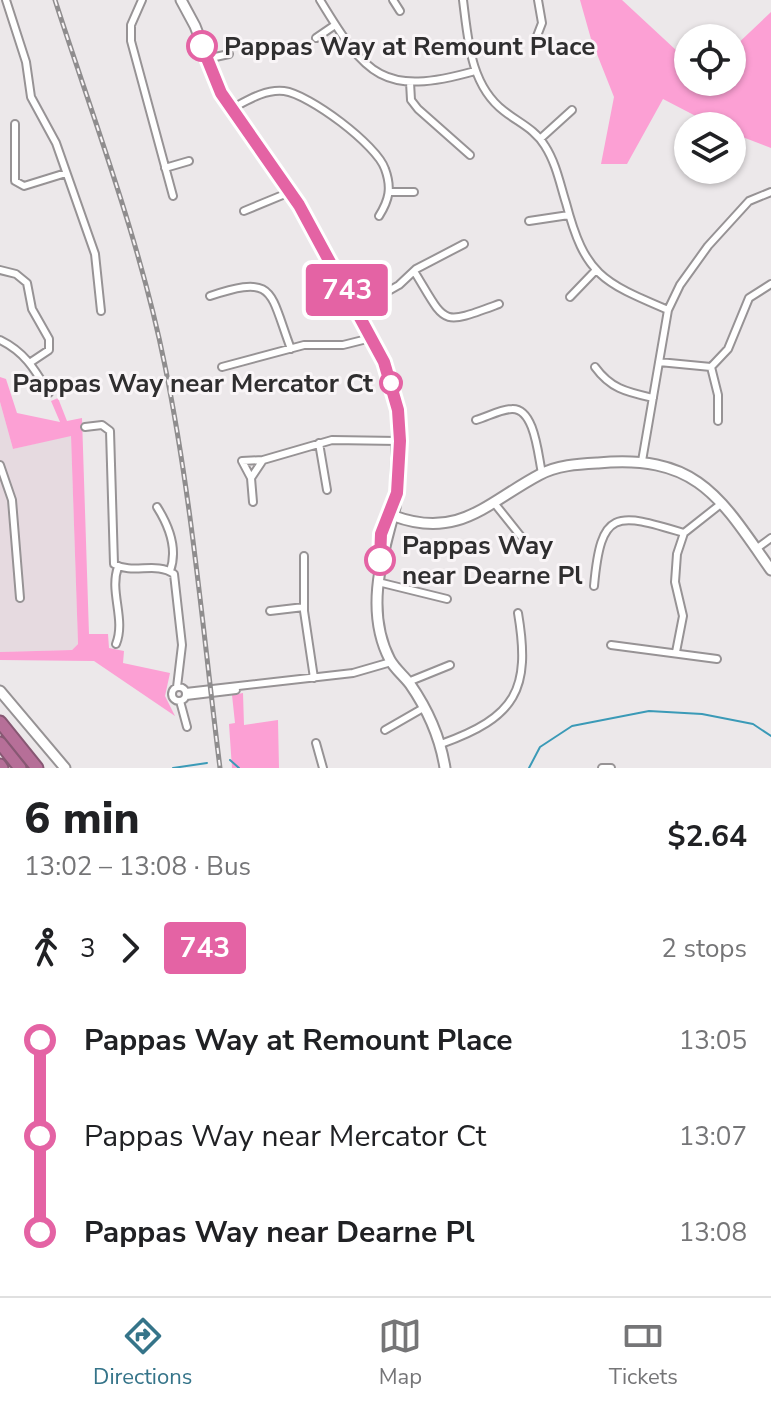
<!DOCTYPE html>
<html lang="en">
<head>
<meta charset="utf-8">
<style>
  body { margin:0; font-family:"Nunito Sans",sans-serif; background:#f2f2f2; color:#202124; height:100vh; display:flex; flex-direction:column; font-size:30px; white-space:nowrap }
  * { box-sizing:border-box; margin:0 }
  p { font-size:26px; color:#757577 }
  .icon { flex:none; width:44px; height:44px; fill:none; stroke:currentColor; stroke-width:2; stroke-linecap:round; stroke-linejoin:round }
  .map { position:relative; height:768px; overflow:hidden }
  .details { display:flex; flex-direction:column; background:#fff; flex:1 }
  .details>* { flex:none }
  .badge { padding:0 16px; border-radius:6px; font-size:28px; line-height:52px }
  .tools { position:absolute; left:674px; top:24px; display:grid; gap:16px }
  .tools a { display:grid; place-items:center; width:72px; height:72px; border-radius:50%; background:#fff; box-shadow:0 2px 6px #0004; font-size:40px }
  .map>.badge { position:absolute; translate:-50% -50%; box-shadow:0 0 0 4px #fff }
  .legs { display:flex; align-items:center; gap:12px; height:88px; padding:0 24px; font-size:26px }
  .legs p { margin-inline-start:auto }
  .overview { display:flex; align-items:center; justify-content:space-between; height:136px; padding:0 24px }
  h1 { font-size:44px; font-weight:800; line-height:60px }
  ul { padding:0 24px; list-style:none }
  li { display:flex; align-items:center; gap:28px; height:96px; font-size:30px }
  li i { display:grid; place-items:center; width:12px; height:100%; margin:0 10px; background:currentColor }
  li i::after { content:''; width:20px; height:20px; margin:-10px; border:6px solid; border-radius:50%; background:#fff }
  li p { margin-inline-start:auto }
  li:first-child i { background:linear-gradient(#0000 50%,currentColor 0) }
  li:last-child i { background:linear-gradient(currentColor 50%,#0000 0) }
  .dock { display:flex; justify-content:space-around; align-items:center; height:112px; border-top:2px solid #e0e0e0; background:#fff; font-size:22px; color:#757577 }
  .dock a { display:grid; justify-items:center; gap:4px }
  .dock .on { color:#357489 }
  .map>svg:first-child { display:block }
</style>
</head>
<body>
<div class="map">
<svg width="771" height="768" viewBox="0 0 771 768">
  <rect width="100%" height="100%" fill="#ece8ea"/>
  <path fill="#e6dae0" d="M0,402L13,449L71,435L78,644L72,650L0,652Z"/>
  <path fill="#fca0d4" d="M580,0H622L677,51H688V82H732V49L771,12V148L732,133V126H715L663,99L627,164H601L614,97L591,39Z
    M0,377L6,379L17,413L60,422L51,401L58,398L67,421L82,418L89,634H108L109,648L124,651L123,663L170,673L165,696L175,716L94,661L0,660V652L72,650L78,644L71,436L13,449L0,402Z
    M243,693L244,725L278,720L279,768H232L229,724L235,723L232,695Z"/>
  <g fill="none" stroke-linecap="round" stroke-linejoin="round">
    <path stroke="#3b9ab7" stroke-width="2" d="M230,760L239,768
      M173,768L207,763
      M529,768L540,747L572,726L649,711L702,714L753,724L771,736"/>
    <defs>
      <path id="street" d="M6,0L26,62L31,97L56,143L95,254L101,311
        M142,0L131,25V41L173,196
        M320,0C366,76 383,97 475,71
        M393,0L400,11
        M463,0C468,39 470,85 504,111C519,123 535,129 545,146C556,163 560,184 566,203C585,275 602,282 668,310
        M537,36L542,23L538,0
        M316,38L335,25
        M206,59L229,54
        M410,82L411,100L418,109L470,155
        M231,109C248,100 265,89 284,91C309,94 377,145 385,169C392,188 389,200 379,216
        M15,124V181L24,186L66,173
        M540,139L572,110
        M165,168L189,161
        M390,192H414
        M244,211L290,192
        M529,221L569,215
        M0,270L16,274L27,283L32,309L49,339V350L31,362
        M414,271C447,325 439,326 499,304
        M210,296C276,274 269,291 291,349
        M570,297L595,271
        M357,309L399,285L416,269L464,244
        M0,340C25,352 35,370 49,393
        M659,362L711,367L728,349L749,298L771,284
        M222,367L304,345H343L371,338
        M595,367C611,389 627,392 653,398
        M711,367L718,395V421
        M476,420C487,417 501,409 512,409C535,408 538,456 542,473
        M85,427L102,425L110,431L114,564C133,575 156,561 174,574L182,645L177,687
        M319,443L327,490
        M642,461L668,310L680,285L708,246L749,201L771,192
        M0,465L12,500L20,598
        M251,478L242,461L263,460
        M253,502L251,478L263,460L332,440L398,441
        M495,504L523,539
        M157,507C169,526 178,549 170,571
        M756,549L771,538
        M304,556V611L314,678
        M378,582L447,599
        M594,586C601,509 615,512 684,533
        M270,611L304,607
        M116,644C126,619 109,592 118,567
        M611,645L717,659
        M676,652L683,616L675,582L677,554L684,533L722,503
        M408,682L450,665
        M172 694a7 7 0 1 1 14 0a7 7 0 1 1-14 0Z
        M186,692L353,673L391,662
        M186,696L236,690
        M180,701L187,727
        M385,730L425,707
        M316,743L323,768
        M441,744C516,717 531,690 518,613
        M602,768H611"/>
      <path id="secondary" d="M181,0L195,26L221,93L299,205L384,362L398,410L395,508
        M393,516C380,563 366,614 390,660C395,669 404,676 410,684C428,710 440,736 445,768
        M394,516C459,540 488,502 539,475C557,465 579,464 598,463C697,454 720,497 771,570
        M382,531L395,497
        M0,691L65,768"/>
      <path id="highway" d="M0,722L37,768
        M0,743L20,768
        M0,765L2,768"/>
    </defs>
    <use href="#street" stroke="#979395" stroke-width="10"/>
    <use href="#secondary" stroke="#979395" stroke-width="13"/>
    <use href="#highway" stroke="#875873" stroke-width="15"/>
    <use href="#street" stroke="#fff" stroke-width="6"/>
    <use href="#secondary" stroke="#fff" stroke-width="9"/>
    <use href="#highway" stroke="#b66f98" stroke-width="11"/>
    <defs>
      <path id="rail" d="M55,0C94,121 140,241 165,366C192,499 203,633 220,768"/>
    </defs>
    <use href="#rail" stroke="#8f8d8e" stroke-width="5"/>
    <use href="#rail" stroke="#f9f5f7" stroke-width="2" stroke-dasharray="6" stroke-linecap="butt"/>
  </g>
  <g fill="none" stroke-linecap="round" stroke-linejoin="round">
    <defs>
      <path id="line-1" d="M202,46L221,93L299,205L384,362L398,410L400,441L397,493L381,534L380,560"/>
    </defs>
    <use href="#line-1" stroke="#fff" stroke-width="18"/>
    <use href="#line-1" stroke="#e463a4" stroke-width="12"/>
  </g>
  <g fill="#fff" stroke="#e463a4" stroke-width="4">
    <circle cx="202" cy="46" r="14"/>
    <circle cx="391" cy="383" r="10"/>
    <circle cx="380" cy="560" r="14"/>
  </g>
  <g text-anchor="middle" stroke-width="6" stroke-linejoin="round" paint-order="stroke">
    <g font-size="26" font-weight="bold" fill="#2f2e2f" stroke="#f9f5f7" text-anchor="start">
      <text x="224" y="55">Pappas Way at Remount Place</text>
      <text x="373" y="392" text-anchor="end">Pappas Way near Mercator Ct</text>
      <text x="402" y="554">Pappas Way<tspan x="402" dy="30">near Dearne Pl</tspan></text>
    </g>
  </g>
</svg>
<div class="tools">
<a><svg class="icon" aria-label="locate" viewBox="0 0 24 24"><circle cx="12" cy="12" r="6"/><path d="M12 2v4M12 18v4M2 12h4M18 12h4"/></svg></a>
<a><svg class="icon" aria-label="layers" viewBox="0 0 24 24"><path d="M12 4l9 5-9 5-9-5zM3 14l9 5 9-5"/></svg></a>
</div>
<b class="badge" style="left:347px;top:290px;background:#e463a4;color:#fff">743</b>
</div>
<section class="details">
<div class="overview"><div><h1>6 min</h1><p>13:02 – 13:08 · Bus</p></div><b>$2.64</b></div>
<div class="legs"><svg class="icon" aria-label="walk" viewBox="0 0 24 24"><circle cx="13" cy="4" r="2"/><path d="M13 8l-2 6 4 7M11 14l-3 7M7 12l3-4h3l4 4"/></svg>3<svg class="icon" aria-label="forward" viewBox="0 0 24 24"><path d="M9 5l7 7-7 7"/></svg><b class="badge" style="background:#e463a4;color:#fff">743</b><p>2 stops</p></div>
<ul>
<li><i style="color:#e463a4"></i><b>Pappas Way at Remount Place</b><p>13:05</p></li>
<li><i style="color:#e463a4"></i><span>Pappas Way near Mercator Ct</span><p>13:07</p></li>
<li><i style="color:#e463a4"></i><b>Pappas Way near Dearne Pl</b><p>13:08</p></li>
</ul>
</section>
<nav class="dock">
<a class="on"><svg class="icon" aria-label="directions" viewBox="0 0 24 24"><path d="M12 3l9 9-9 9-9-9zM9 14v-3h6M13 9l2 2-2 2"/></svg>Directions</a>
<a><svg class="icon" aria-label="map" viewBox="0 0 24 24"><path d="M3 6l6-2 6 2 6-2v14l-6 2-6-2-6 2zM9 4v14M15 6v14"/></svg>Map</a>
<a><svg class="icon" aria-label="tickets" viewBox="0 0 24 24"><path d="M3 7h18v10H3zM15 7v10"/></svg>Tickets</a>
</nav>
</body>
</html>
